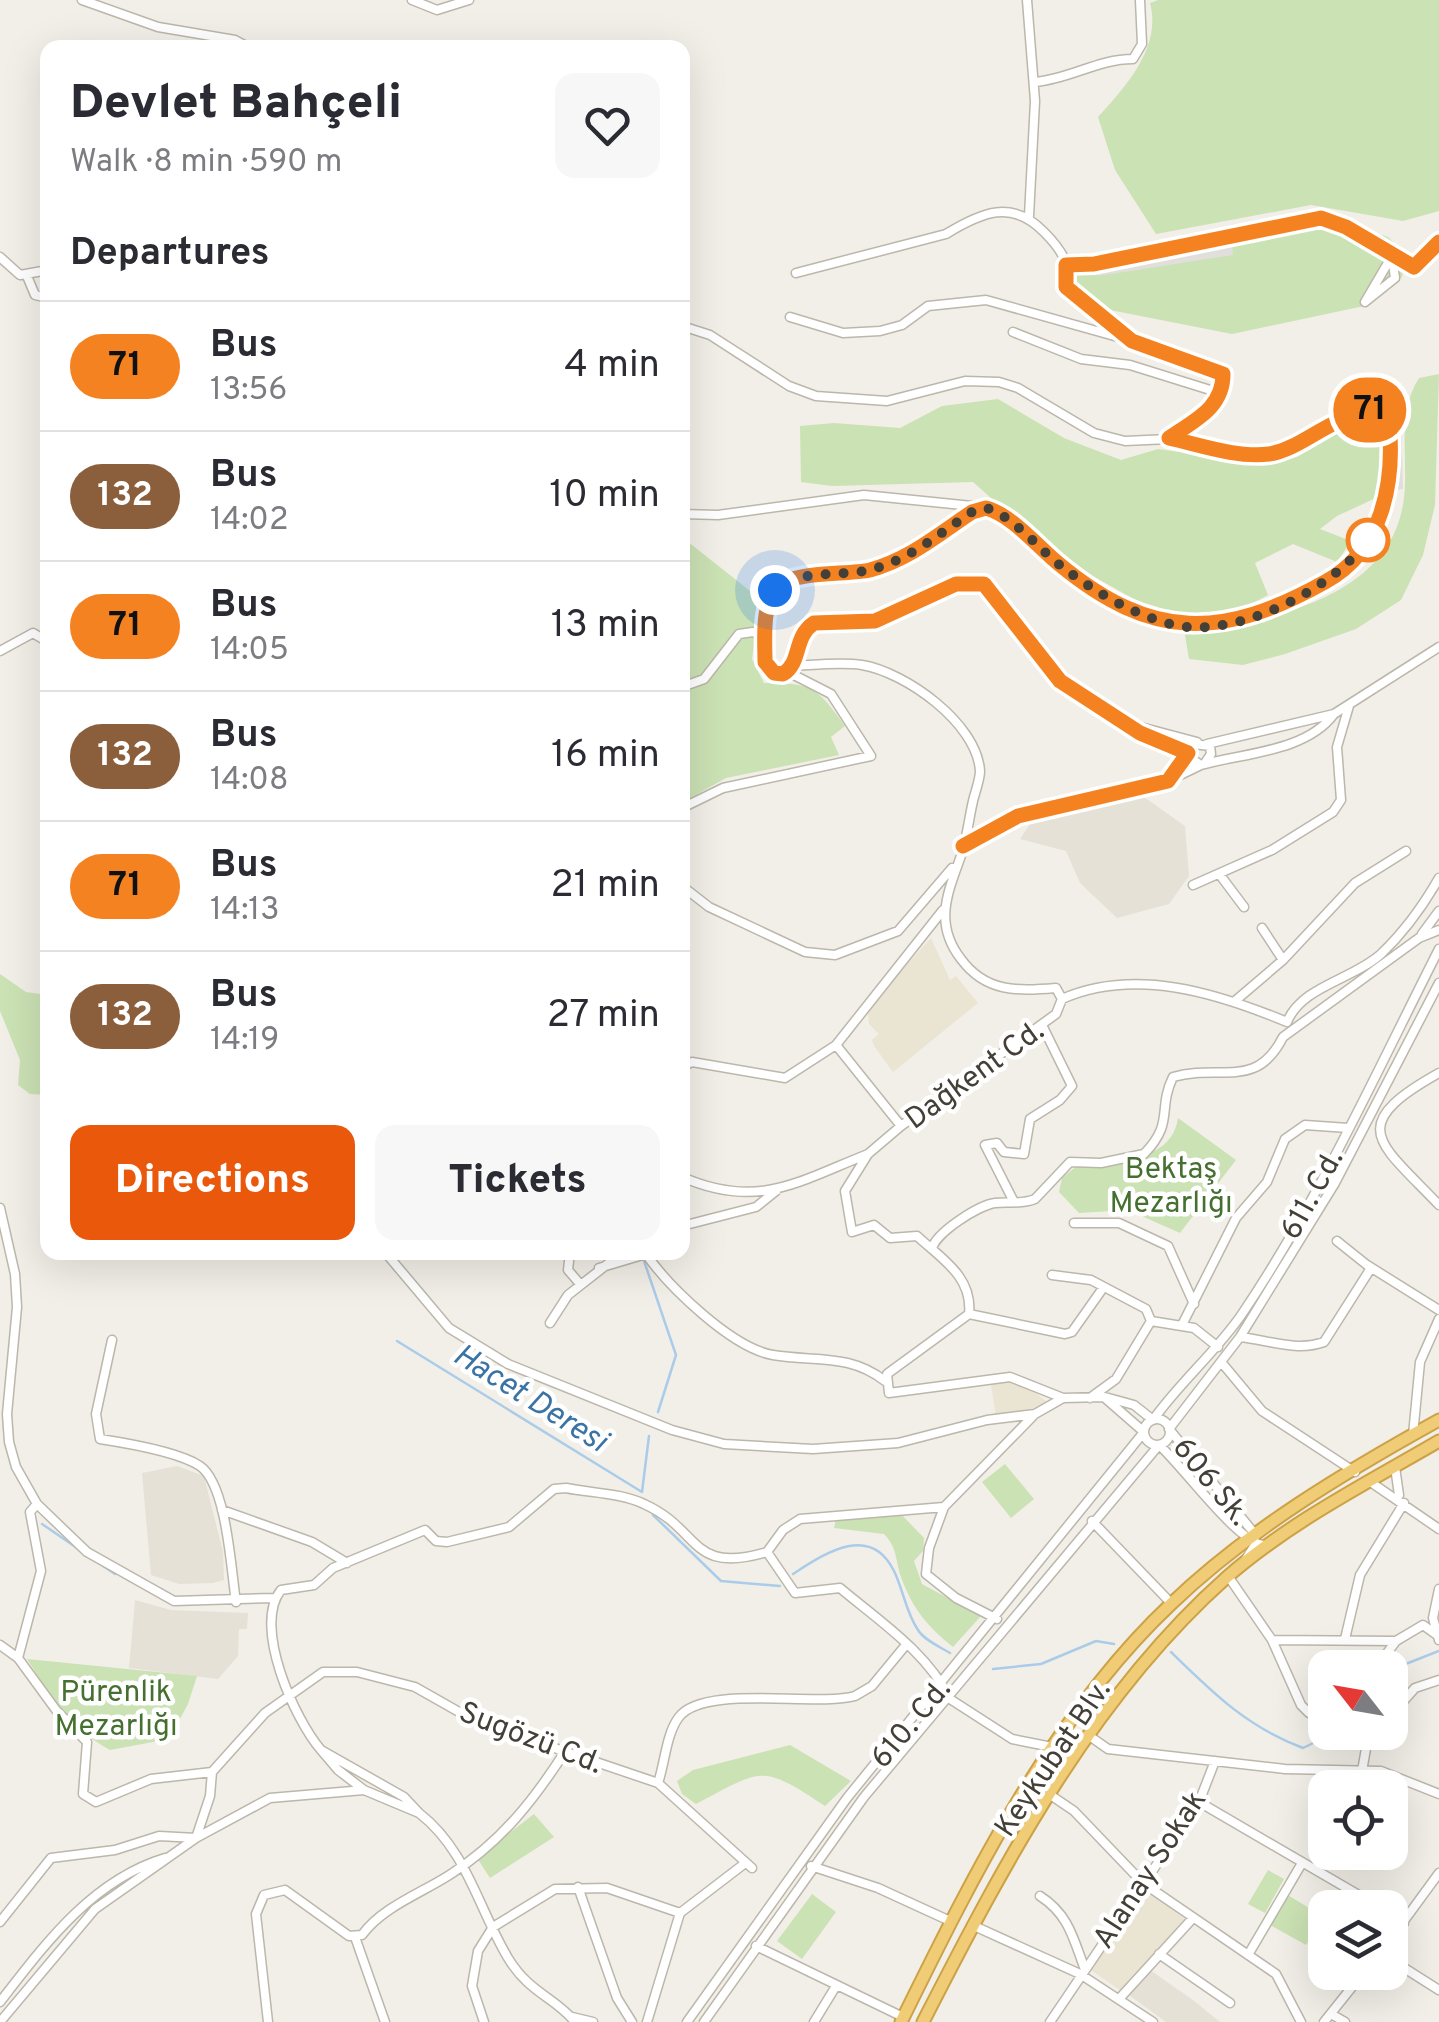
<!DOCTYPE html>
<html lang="en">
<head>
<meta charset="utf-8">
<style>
  body { margin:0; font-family:Overpass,sans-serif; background:#f7f7f7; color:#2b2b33; height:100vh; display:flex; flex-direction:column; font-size:38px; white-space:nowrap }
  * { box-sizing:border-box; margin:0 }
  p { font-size:32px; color:#7c7c81 }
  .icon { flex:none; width:55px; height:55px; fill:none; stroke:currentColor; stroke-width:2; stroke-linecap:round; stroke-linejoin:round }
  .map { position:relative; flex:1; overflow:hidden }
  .details { position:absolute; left:40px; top:40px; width:650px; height:1220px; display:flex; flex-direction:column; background:#fff; border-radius:20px; box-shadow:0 10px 40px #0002 }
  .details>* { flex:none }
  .badge { padding:0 20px; border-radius:32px; font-size:35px; line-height:65px }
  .needle { width:65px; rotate:301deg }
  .controls { position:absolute; left:1308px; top:1650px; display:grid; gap:20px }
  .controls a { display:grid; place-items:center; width:100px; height:100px; border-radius:20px; background:#fff; box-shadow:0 10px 40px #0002; font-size:50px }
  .you { position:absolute; width:50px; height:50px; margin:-25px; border:8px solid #fff; border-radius:50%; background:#1a73e8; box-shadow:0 0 0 15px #1a73e833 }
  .map>.badge { position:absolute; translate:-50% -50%; box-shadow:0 0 0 5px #fff }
  h2 { padding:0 30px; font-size:38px; line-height:90px }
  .round { display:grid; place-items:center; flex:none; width:105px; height:105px; border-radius:20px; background:#f7f7f7 }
  .head { display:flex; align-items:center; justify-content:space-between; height:170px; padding:0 30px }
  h1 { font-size:48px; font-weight:800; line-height:75px }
  .cta { display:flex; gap:20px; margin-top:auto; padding:20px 30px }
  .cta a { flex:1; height:115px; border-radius:20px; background:#ea580c; color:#fff; font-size:40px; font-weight:800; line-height:115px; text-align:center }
  .cta a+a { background:#f7f7f7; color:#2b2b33 }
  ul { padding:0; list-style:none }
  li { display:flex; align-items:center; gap:30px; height:130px; padding:0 30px; border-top:2px solid #e1e1e2 }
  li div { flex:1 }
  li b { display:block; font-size:38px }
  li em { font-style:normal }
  li .badge { min-width:110px; font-weight:700; text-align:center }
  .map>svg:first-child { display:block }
</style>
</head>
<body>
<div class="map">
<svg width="1439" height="2022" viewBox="0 0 1439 2022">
  <rect width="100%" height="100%" fill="#f2efe8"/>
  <path fill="#e5e1d6" d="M1144,797L1185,826L1189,876L1169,904L1117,918L1080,883L1066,851L1020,839L1030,824Z
    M177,1466L204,1476L223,1552L224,1580L213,1583L179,1584L151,1575L142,1473Z
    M135,1600L171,1610L248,1613L247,1629H239L238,1656L218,1679L129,1668Z
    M1150,1970L1193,2000L1220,2022H1166L1126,1993Z"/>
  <path fill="#eae4d3" d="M931,938L950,980L956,976L978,1003L893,1072L874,1046L872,1040L879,1034L869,1024L868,1013L874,1000Z
    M1018,1380L1050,1404L996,1417L991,1385Z
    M1145,1890L1186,1920L1121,1991L1088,1968Z"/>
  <path fill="#cbe2b4" d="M1158,0H1439V211L1403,221L1311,205L1156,234L1115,170L1098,117C1126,86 1162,47 1150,3Z
    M1318,213L1388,237L1407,255L1402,277L1364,306L1232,334L1110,310L1074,291L1068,262L1079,265L1232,255L1231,232Z
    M1439,374L1435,505L1423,555L1401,600L1356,629L1285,654L1243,665L1189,659L1185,635C1274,618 1404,598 1405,482C1406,446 1399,409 1419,378Z
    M998,399L1064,438L1121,460L1158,449L1268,464L1297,457L1368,416C1387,443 1383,465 1378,497L1337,516L1320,529L1351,541L1337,562L1293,544L1255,563L1268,595L1233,614L1168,618L1055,555L973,482L832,486L801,482L800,426L834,423L900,428L942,406Z
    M682,537L760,599L752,659L764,683C811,682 818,688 845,726L831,737L839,755L726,778L683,802Z
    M0,974L26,992L47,995V1095L30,1094L18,1085L20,1060L0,1011Z
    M1178,1118L1236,1160L1180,1233L1128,1210L1079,1213L1059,1192L1062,1178L1088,1157C1122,1162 1172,1160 1178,1118Z
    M1005,1464L1034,1499L1011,1518L982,1482Z
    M900,1513L924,1538L923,1551L914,1561L922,1584L981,1616L953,1647C928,1627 912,1608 901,1577C895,1559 898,1549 884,1534L834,1528L836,1519Z
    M27,1659L197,1676L188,1704L169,1739L110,1750C71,1729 50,1695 27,1659Z
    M790,1745L851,1781L825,1806C760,1763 763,1769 696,1804L682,1794L677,1781L693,1770Z
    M534,1814L554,1837L490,1878L477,1858Z
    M1268,1870L1284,1879L1265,1913L1248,1904Z
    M812,1894L836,1912L802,1959L777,1941Z
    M1286,1894L1324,1917L1306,1945L1268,1924Z"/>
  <path fill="#e1dfdc" d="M1231,237L1233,255L1098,276L1093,264Z
    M1401,411L1403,489L1396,490L1394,414Z"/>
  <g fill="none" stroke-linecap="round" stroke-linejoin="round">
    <path stroke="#aacce9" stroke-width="2.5" d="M643,1258L676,1355L658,1412
      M397,1341L642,1492L649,1436
      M653,1515L721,1581L780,1586
      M42,1524L115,1574
      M793,1574C824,1554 870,1522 894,1571C903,1589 906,1613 918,1630C924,1640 940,1647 950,1653
      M1171,1652C1213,1693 1247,1727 1303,1748L1336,1732
      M993,1669L1041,1664L1096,1641L1114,1644
      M1390,1676L1398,1667L1439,1651"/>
    <defs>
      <path id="minor" d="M82,0L158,27L235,40L250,48
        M412,0L437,10L469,0
        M1027,0L1035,101L1029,216
        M1035,82C1070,79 1098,59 1133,59L1142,44L1140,0
        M0,257L20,275L48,270
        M1066,265H1089L1321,218L1346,227L1392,256L1395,278L1365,302L1392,256L1414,267L1439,242
        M796,273L946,234C982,212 1012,199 1044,232C1052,240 1063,252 1066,264C1067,270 1065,280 1066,287L1112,329L1132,341L1223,374C1222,408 1195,420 1169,439
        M27,276L35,295L48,298
        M790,317L843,333L880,331L902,325L928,306L986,300L1118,337
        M682,326L710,335L789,386L816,396L887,401L965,381L999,382L1018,388L1094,433L1125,441L1169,439L1264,455L1290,449L1366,409L1389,421C1395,481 1383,551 1325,582C1222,638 1153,642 1059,564C1038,547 1012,515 987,508C954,513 928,547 897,561C863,575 823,576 787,580L768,605L765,661L774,673L783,674C802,662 793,637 814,623C835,623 858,626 879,620C910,612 959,564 989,589C1039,670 1100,719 1189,753
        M1013,332L1081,359L1130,365L1223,394
        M682,514L718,515L864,495L982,507
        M0,651L33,633L48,642
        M793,666C815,665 840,662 862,665C905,672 977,723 980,771C980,780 975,792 973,801C969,818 967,837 962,853C948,892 933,923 961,959C986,993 1018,991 1056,988L1062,999L1056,1014L901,1126L868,1154L845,1191L852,1232L874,1225L890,1238L917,1236C942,1259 973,1277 969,1314L887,1374L889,1393L1010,1377L1063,1398
        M682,687L704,679L739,634L753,632L765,638
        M1133,725L1197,742
        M1207,744L1334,714L1439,647
        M1205,763L1211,754L1210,746L1193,744L1189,757L1201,765C1243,753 1306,752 1334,714
        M1171,778L1189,757
        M682,808L723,788L871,756L831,694L788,672
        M963,846L1018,815L1168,781L1201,765
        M1220,875L1244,907
        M1193,885L1272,850L1333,812L1341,800L1337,747L1349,706
        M682,886L709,907L805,952L835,955L898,931L952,868
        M1262,928L1283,960
        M1422,934L1439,911
        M1062,999C1135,967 1217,993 1287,1022
        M1235,1001L1283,960L1355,883L1406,851
        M1287,1022C1302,986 1352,980 1381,954C1404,932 1423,906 1439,878
        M836,1045L943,910
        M682,1067L692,1062L785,1078L836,1045L901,1126
        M1439,1073C1344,1126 1379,1142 1439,1205
        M682,1177C758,1210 797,1182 868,1154
        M1014,1202L985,1145L997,1143L1004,1152L1024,1154L1030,1119L1060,1100L1072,1086L1042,1025
        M0,1208L15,1274L17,1307L7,1414L9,1442L16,1467L37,1504L87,1552L174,1601L274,1598
        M1074,1223H1119L1168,1246L1194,1304
        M682,1226L756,1207L776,1191
        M1337,1241L1367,1265L1439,1310
        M932,1249C935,1233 979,1205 995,1203C1009,1201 1021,1205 1035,1199L1070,1162L1101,1163L1144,1154C1175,1122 1157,1110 1173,1077C1220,1063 1256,1091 1283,1037L1419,938L1439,930
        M385,1252L449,1328L508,1364L672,1430L724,1444L813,1449L898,1443L987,1420L1035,1414
        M570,1252L568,1270L580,1284
        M599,1268L646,1254C669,1287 732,1348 773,1355C815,1362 849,1353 885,1381
        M1052,1275L1091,1280L1146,1309L1151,1321
        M969,1314L1065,1334L1072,1332L1103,1288
        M550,1323L568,1295L623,1252
        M1182,1325L1236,1218L1267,1182L1285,1139L1305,1125L1348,1128
        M1240,1337C1268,1340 1297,1352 1324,1342L1371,1268
        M112,1340L96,1414L100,1439C126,1443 179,1452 200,1466C227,1485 231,1570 236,1602
        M1222,1363L1262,1411L1355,1472
        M1090,1398L1116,1379L1151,1321L1194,1328L1218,1347
        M1144 1432a13 13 0 1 1 26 0a13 13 0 1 1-26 0Z
        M1413,1435L1420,1362L1439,1319
        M1395,1467L1399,1495
        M1369,1481L1439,1529
        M944,1507L800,1519L783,1530L767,1552L795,1593L840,1588C878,1620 927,1652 950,1699
        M222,1510L312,1542L347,1563
        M1092,1521L1171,1603
        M1246,1559L1255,1545L1254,1533L1169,1429L1240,1337L1335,1183L1439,983
        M1228,1576L1272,1640L1301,1705L1309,1713L1325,1714
        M1439,1589L1433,1618L1439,1640
        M997,1619L956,1598L926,1574L929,1548L944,1507L1035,1414L1063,1398L1105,1397L1134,1405L1153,1420C1180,1382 1216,1352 1242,1314C1319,1200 1377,1071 1439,949
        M1345,1639L1360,1575L1404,1503
        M1272,1640L1396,1641L1423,1625L1437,1635
        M0,1645L18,1658L56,1710L87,1742L83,1794L96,1802L151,1779L212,1772L265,1713L323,1672H357L415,1687L475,1721L658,1783L752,1868
        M18,1658L41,1571L30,1512L37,1504
        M1376,1668L1396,1641
        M950,1699L1012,1739L1052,1747
        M1390,1716L1415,1688L1439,1680
        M1088,1735L1108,1749L1285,1769L1381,1771L1439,1794
        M321,1750C295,1720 252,1626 281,1590L314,1585L333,1568L425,1530L436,1541L447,1542L509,1527L554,1489L566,1488C590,1493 622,1493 644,1504C702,1530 689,1575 767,1552
        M1362,1771L1367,1743L1376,1732
        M658,1783C665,1763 666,1734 679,1717C704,1684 815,1707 855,1696L872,1686L905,1646
        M1049,1794L1074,1811L1143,1883L1276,1974L1301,2022
        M1199,1802L1381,1908
        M419,1813C467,1850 478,1908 508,1958C530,1994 555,1997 575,2022
        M811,1866L878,1888L950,1921
        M578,1887L617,1998L632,2022
        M1040,1896C1068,1914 1073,1937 1084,1967
        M680,1913L744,1864
        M1390,1914L1404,1923
        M0,1922L51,1858L115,1850L159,1836L196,1838L210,1796L212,1772
        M972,1925L1080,1974L1153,2022
        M355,1937L385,2022
        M1390,1940L1439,1873
        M756,1946L903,2017
        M1159,1954L1230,2003
        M1248,1955L1302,1863
        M1390,1959L1439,1990
        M1119,1999L1193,1918
        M0,2002C45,1944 92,1880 165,1858
        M1331,2014L1345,2022
        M572,2017L593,2022
        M0,2022L95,1909L196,1838L270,1798L364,1790L419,1813L404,1797L321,1750L338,1770L364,1790
        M268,2022L256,1914L264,1895L285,1890L349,1936L362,1935C382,1907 422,1893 451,1874C501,1842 534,1800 566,1750
        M484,2022L472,1986L478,1951L493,1927L555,1889L607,1888L680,1913L647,2022
        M687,2022L847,1798L1144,1432L1105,1398
        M704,2022L864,1797L1159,1445C1183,1466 1239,1545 1265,1545
        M814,2022L836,1986
        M1050,2022L1199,1802L1215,1761
        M1324,2022L1364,1972"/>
      <path id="highway" d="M901,2022C973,1876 1051,1717 1171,1604C1248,1530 1345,1472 1439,1420
        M923,2022C1005,1862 1091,1698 1227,1577C1290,1522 1367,1483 1439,1441"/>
    </defs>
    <use href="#minor" stroke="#bcb7ab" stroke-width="11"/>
    <use href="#highway" stroke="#cda246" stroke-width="15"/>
    <use href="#minor" stroke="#fff" stroke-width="8"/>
    <use href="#highway" stroke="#efcc75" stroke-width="11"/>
  </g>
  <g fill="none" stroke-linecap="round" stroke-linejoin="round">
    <defs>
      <path id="line" d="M963,846L1018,816L1168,781L1188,753L1140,733L1060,681L984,584H956L875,621L814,623C793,637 802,662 783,674L774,673L765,662C765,638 761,603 779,586C794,571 848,575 870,570C910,559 939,534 972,512L986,508C1012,515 1038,547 1059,564C1152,641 1223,639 1325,582C1383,551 1395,481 1389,422C1352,393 1310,448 1269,454C1237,458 1200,445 1169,438C1195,420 1223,408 1223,374L1132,341L1066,287V265L1094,264L1321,218L1346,227L1414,267L1439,242"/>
    </defs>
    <use href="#line" stroke="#fff" stroke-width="22"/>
    <use href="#line" stroke="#f58220" stroke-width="15"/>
    <path stroke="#444037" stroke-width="10" stroke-dasharray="0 18" d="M775,590C796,570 837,576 864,571C907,563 938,534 972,512L986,508C1014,516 1041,552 1065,569C1095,592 1136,616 1174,625C1238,639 1334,588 1368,540"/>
  </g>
  <circle fill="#fff" stroke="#f58220" stroke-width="5" cx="1368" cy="540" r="20"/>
  <g text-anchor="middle" stroke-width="9" stroke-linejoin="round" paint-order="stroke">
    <g font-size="30" fill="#444037" stroke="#fff">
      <text transform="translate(974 1074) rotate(-36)" y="10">Dağkent Cd.</text>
      <text transform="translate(1311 1194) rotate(-61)" y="10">611. Cd.</text>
      <text transform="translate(1212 1481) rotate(51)" y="10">606 Sk.</text>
      <text transform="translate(910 1723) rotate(-50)" y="10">610. Cd.</text>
      <text transform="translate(531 1737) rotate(21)" y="10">Sugözü Cd.</text>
      <text transform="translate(1052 1758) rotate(-56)" y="10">Keykubat Blv.</text>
      <text transform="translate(1149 1869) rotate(-57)" y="10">Alanay Sokak</text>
    </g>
    <g font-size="30" fill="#457030" stroke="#fff">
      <text x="1171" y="1178">Bektaş<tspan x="1171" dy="34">Mezarlığı</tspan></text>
      <text x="116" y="1701">Pürenlik<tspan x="116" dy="34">Mezarlığı</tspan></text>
    </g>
    <g font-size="32" font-style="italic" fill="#3b73a5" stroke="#fff">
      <text transform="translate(531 1397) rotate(32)" y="11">Hacet Deresi</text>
    </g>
  </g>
</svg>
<div class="controls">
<a><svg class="needle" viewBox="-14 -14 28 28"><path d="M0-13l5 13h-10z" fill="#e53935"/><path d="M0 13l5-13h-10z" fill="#7c7c81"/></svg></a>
<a><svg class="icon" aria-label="locate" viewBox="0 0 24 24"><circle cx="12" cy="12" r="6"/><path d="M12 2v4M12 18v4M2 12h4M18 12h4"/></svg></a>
<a><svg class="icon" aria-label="layers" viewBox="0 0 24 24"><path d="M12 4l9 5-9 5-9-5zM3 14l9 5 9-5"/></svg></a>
</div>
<div class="you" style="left:775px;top:590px"></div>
<b class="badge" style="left:1370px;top:410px;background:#f58220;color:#111">71</b>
<section class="details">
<div class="head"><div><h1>Devlet Bahçeli</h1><p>Walk · 8 min · 590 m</p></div><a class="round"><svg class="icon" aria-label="heart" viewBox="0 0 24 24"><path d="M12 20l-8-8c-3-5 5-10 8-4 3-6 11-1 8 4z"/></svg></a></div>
<h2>Departures</h2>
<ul>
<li><span class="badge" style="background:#f58220;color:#111">71</span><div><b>Bus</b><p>13:56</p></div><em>4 min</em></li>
<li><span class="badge" style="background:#8b5e3c;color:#fff">132</span><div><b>Bus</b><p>14:02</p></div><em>10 min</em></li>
<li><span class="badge" style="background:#f58220;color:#111">71</span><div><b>Bus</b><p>14:05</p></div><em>13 min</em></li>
<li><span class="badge" style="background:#8b5e3c;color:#fff">132</span><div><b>Bus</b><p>14:08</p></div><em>16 min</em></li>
<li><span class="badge" style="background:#f58220;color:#111">71</span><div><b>Bus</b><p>14:13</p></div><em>21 min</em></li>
<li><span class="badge" style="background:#8b5e3c;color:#fff">132</span><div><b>Bus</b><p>14:19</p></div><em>27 min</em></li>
</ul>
<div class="cta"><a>Directions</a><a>Tickets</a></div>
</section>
</div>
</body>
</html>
